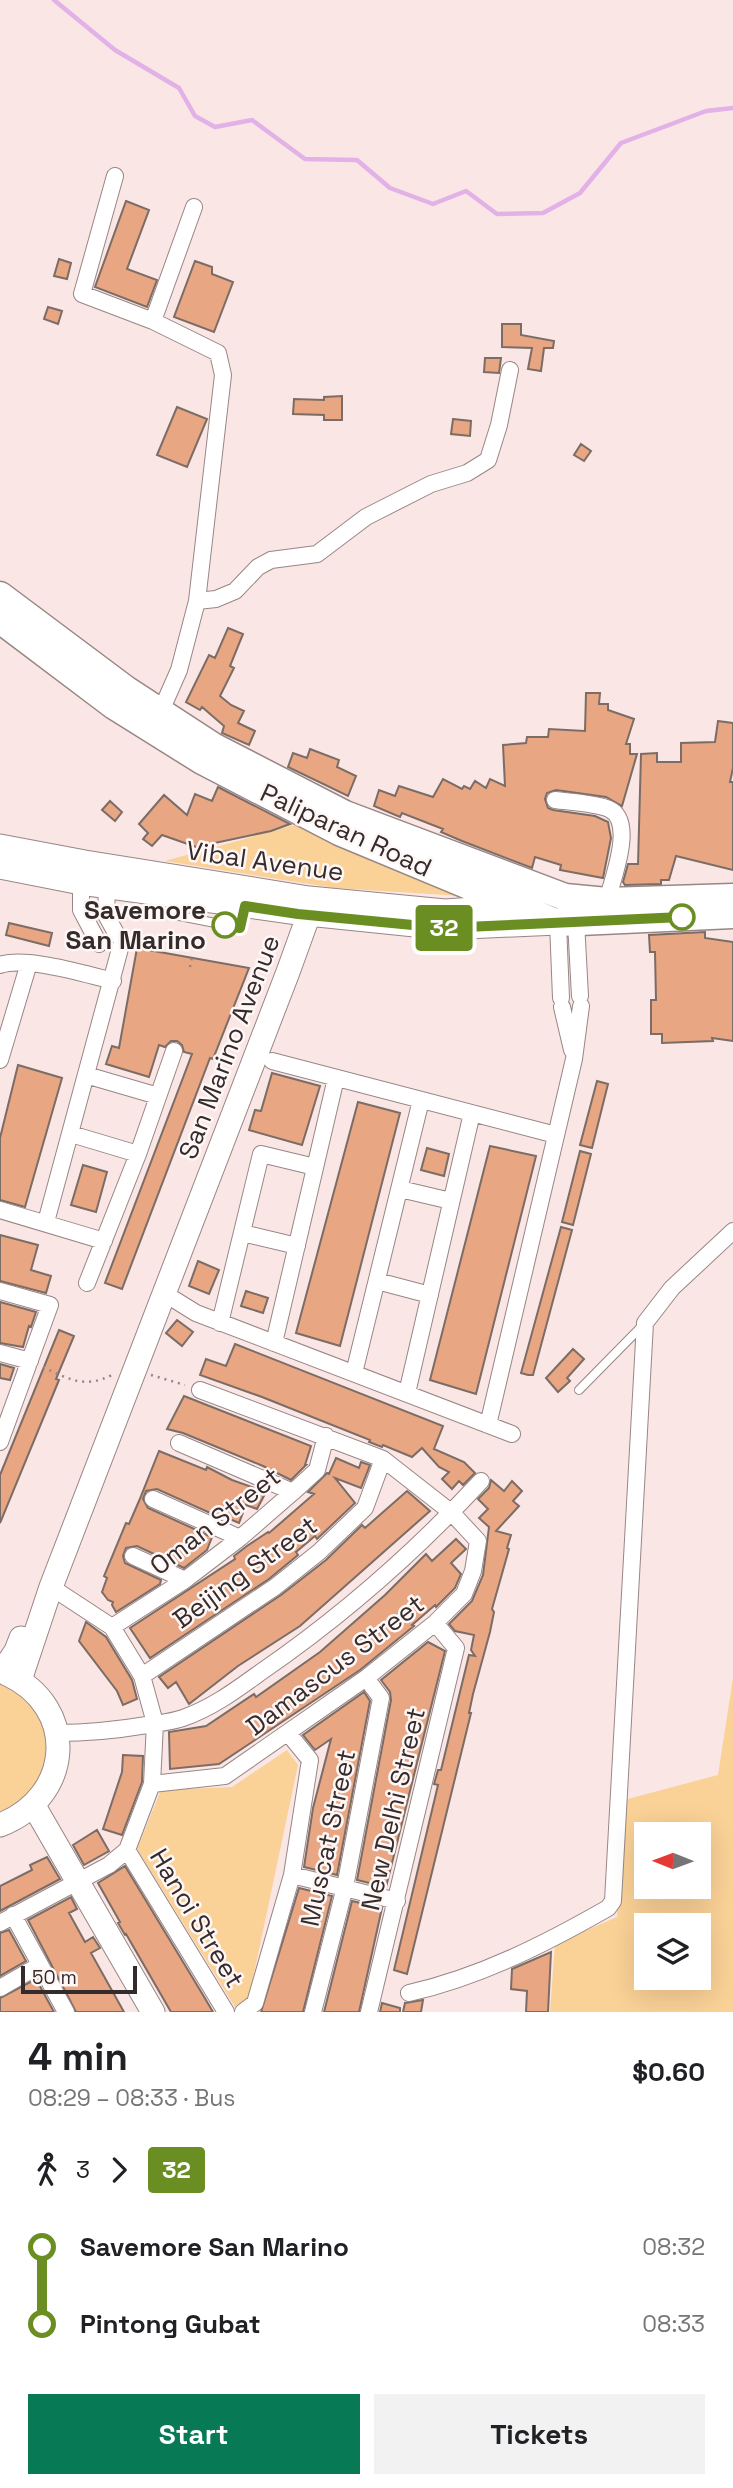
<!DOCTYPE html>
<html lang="en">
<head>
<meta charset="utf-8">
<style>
  body { margin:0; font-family:"Space Grotesk",sans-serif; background:#f2f2f2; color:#202124; height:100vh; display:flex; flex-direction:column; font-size:26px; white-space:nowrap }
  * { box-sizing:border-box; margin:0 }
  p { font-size:23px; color:#757577 }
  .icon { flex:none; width:38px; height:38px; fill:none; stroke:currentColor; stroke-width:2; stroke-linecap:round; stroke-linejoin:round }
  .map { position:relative; height:2012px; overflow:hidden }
  .sheet { display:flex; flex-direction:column; background:#fff; flex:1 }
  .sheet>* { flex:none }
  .badge { padding:0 14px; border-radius:5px; font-size:24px; line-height:46px }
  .needle { width:46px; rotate:271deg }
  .controls { position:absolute; left:634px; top:1822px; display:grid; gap:14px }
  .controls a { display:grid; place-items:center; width:77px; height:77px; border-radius:0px; background:#fff; box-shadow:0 7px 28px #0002; font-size:35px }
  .scale { position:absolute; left:21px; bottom:18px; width:116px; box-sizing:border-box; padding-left:7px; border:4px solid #342c2c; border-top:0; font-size:19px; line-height:24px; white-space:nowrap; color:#342c2c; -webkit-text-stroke:5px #fff6f6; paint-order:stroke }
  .map>.badge { position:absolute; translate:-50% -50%; box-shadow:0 0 0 4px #fff }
  .legs { display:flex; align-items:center; gap:10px; height:77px; padding:0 28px; font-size:23px }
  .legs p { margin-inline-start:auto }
  .head { display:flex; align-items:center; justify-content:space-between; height:119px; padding:0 28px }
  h1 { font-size:38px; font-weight:700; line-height:52px }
  .action { display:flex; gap:14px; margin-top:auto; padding:14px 28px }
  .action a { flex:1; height:80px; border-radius:0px; background:#077954; color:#fff; font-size:28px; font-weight:700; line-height:80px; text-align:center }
  .action a+a { background:#f2f2f2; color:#202124 }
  ul { padding:0 28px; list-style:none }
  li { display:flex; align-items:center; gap:24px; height:77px; font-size:26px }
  li i { display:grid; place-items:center; width:10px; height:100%; margin:0 9px; background:currentColor }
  li i::after { content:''; width:18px; height:18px; margin:-9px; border:5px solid; border-radius:50%; background:#fff }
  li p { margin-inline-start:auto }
  li:first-child i { background:linear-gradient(#0000 50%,currentColor 0) }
  li:last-child i { background:linear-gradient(currentColor 50%,#0000 0) }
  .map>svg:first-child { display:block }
</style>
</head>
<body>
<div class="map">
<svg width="733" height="2012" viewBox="0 0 733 2012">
  <rect width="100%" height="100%" fill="#fae6e5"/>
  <path fill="#fad196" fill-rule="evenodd" d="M295,825L462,896L335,888L165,861Z
    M733,1678V2012H550L555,1944L617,1917L624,1800L718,1775ZM646,1834H698V1886H646ZM646,1925H698V1978H646Z
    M0,1680C10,1683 15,1689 22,1696C28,1702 37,1709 41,1716C58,1752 38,1799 0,1811Z
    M287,1750L298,1765L249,1997L235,2007L137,1849L161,1790L232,1787Z"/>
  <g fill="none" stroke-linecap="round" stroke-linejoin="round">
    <path stroke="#e1b1e8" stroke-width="4.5" d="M54,0L115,50L179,88L195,116L215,127L252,120L305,159L357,160L390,188L433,204L466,191L497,214L543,213L580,193L621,143L706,111L733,108"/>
  </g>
  <path fill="#e8a683" stroke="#7b6c65" stroke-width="2" d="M126,201L149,210L127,269L157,280L147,307L95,287Z
    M59,259L71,263L67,279L54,276Z
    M195,261L212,267V274L233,282L214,332L174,317Z
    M48,307L62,311L58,324L44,319Z
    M502,324H521V335L554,341L553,348H544L541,371L528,369L532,348L502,347Z
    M485,358H501L499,373L484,372Z
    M342,396V420H324V415L293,414L294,399L324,400V397Z
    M177,407L207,419L187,467L157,455Z
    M453,419L471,421L470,436L451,434Z
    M581,444L591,451L584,461L574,455Z
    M228,628L243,634L230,666L234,668L220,696L231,705L244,711L238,723L255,731L249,745L222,733L224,726L202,707L200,710L186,702L209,655L215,658Z
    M586,693H600L599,704H608V710L634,719L626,744H630V754H637L622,806L606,797L556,790L547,793L545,799L548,808L553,810L595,816L608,822L611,838L603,878L560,870L561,865L535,857L532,868L462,841L441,832L443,829L402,813L400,817L374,806L379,790L395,796L399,786L433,797L443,779L462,789L464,786L470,789L475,781L486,788L490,779L505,786L503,745L526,743L527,737H548L549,729L585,731Z
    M718,721L733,723V768L730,782H733V870L676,856L669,880H661V884L625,885L623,882L628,864H638L641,754L657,753V762H681V743L715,742Z
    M310,749L339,760L337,767L356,776L348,796L288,767L293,753L307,758Z
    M218,787L290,824L271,831L196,847L162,835L152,846L143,839L148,833L139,824L164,795L187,815L195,794L212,801Z
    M110,801L122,812L115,821L102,810Z
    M9,923L52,933L49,946L6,935Z
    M705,932V938L733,942V1041L712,1038L713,1041L662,1043V1034H651V1000H656L655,952H650L649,935Z
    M137,948L249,968L213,1059L210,1058L122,1289L105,1283L192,1054L184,1052L182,1045L177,1041H171L165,1047L159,1045L149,1077L106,1064L112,1046L119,1048Z
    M18,1065L62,1078L25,1207L0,1200V1138Z
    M272,1073L320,1086L302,1145L249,1130L255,1110L261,1111Z
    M597,1081L608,1084L592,1148L580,1145Z
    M358,1102L400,1113L340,1346L296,1333Z
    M490,1146L536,1156L476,1394L430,1380Z
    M427,1148L449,1154L444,1176L421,1170Z
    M580,1151L591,1154L573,1225L562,1222Z
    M83,1165L107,1172L96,1212L71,1205Z
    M561,1227L572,1230L533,1375H528L521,1373Z
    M0,1235L38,1245L31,1270L51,1276L46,1293L0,1281Z
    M198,1261L219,1270L209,1294L189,1286Z
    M246,1291L268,1298L263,1313L241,1306Z
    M0,1302L36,1312L31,1327L29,1326L23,1347L0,1343Z
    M177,1320L193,1332L182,1346L166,1333Z
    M59,1330L74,1336L56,1379L59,1380L0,1523V1475Z
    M235,1344L443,1426L434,1449L464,1462L475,1473L463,1485L459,1481L452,1489L442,1479L449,1472L439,1467L422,1448L412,1457L383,1445L382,1447L369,1442L370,1440L262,1397L200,1375L206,1359L226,1366Z
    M573,1349L584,1359L567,1378L570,1381L558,1392L546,1378Z
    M0,1364L14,1368L10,1380L0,1378Z
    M184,1396L311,1446L305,1465H306L291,1480L263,1466L183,1433L167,1429Z
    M159,1451L206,1470L207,1467L232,1480L266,1492L257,1509L246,1505L239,1523L220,1515L219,1517L157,1489L146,1491L143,1499L148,1508L212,1537L207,1550L184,1568L137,1546L126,1548L123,1556L125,1563L161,1580L160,1584L116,1612L112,1605L113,1602L108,1600L102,1592L107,1578L104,1576L126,1523L129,1524L139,1501Z
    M336,1458L359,1468L361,1462L370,1465L361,1488L335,1478L355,1503L317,1539L315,1536L296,1552L298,1555L269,1579L150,1658L130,1628L235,1559L234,1556L247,1546L268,1532L269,1533L314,1494L308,1492L327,1473L329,1474Z
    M491,1480L504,1491L512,1481L522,1491L513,1501L519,1506L496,1531L511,1535L507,1548L509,1549L492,1609L494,1612L490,1632L473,1694L469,1713H471L407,1974L394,1970L438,1785L434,1784L438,1770H441L469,1655L475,1656L471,1650L474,1635L455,1631L449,1624L472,1601L483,1575L489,1527L479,1518L488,1509L478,1499L489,1488Z
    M407,1491L430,1511L300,1626L238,1666L189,1704L176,1682L168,1688L159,1677L281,1595L326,1560L362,1525L365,1528Z
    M456,1539L466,1549L451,1563L461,1574L455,1588L436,1607L435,1605L412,1625L414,1626L360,1670L219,1764L170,1769L169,1732L206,1726L254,1694L256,1697L320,1652L385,1595L426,1554L432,1561Z
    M86,1622L106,1637L132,1680L137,1699L123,1705L117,1691L79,1641Z
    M428,1642L445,1651L386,1887L357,1880L391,1700L390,1692L381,1680Z
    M364,1692L370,1701L337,1875L304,1867L313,1808L331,1739L315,1750L303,1735Z
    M123,1755L143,1756L142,1782L122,1835L103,1829L122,1772Z
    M97,1830L109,1851L84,1865L73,1845Z
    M47,1857L60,1879L0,1911V1886L32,1870L30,1865Z
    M125,1866L203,1995L213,2012H171L126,1934L125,1935L118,1923L120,1922L98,1883Z
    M299,1888L332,1896L303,2012H261Z
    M71,1897L77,1909L69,1913L85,1942L93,1937L100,1948L91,1953L124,2012H76L28,1920Z
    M352,1901L382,1908L359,2012H324Z
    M9,1930L26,1961L0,1976V1933Z
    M551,1952L548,2012H526L527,1991L511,1989L512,1969Z
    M36,1979L54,2012H0V1998Z
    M423,2000L421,2012H403L405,2003Z
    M382,2003L400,2008V2012H380Z"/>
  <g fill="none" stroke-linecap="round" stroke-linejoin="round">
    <defs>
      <path id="lane" d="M162,898L159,912L241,928L244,908
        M579,1390L643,1325"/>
      <path id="street" d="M115,176L82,294L153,321L218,353L223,375L197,601L179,670L160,713
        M153,321L194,207
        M197,601L216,599L235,591L258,567L271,560L317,554L366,517L431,484L467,473L488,460L499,425L510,370
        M555,800C569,802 596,803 609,809C636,821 612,880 607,901
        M81,883V910L99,944
        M107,887L106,915L117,935
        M560,916L558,923L561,998
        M574,916L576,922L580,996
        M0,965C25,956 86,974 113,981
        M562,1007L572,1050
        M0,1060L29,963
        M272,1061L556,1135
        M86,1075L158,1096
        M71,1134L138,1154
        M400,1189L451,1201
        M0,1210L104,1241
        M46,1222L121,945
        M242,1233L297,1246
        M377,1281L430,1295
        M87,1283L138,1154L174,1051
        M0,1291L50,1305L0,1442
        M175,1300L196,1313L512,1434
        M220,1323L261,1154L315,1167
        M274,1343L336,1078
        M0,1353L30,1361
        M354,1373L421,1100
        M407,1393L472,1113
        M488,1425L574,1059L581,1006
        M179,1443L293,1492
        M153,1499L240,1538
        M133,1556L185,1580
        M112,1627L185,1580L240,1538L293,1492L317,1470L326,1436
        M142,1676L275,1587L319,1552L365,1508L383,1459
        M57,1733C87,1733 117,1730 147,1725C159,1723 172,1722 183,1718C212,1708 236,1690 261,1672C341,1617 415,1552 481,1481
        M152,1784L225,1776L366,1678L435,1623L464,1594L473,1571L478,1541L452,1513L383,1459L200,1390
        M127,1850L226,2012
        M292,1875L397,1901
        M13,1915L66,2012
        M0,1923L109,1865L127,1850L152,1784L155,1723L142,1676L112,1627L51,1587
        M0,1988L40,1965
        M409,1993C480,1977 545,1944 608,1908L613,1901L645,1323L672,1288L733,1231
        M243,2012L255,2003L292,1875L310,1760L288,1733
        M313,2012L345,1887L381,1698L366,1678
        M369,2012L456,1648L435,1623"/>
      <path id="secondary" d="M0,846L85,862L309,898L445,911L517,906
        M0,867L81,883L298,913L444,928L558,923
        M2,1672L16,1651L21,1638
        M20,1680L51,1587L288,972L309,914V898
        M34,1806L153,2012
        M0,1825C73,1797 79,1707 7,1674"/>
      <path id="primary" d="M0,595L127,690L213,746L345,814L565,897L607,901L733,897
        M0,620L114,706L202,761L339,832L558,923L733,915"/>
    </defs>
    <use href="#lane" stroke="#988685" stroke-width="10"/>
    <use href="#street" stroke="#988685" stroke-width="18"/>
    <use href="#secondary" stroke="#988685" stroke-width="25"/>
    <use href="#primary" stroke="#988685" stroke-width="29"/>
    <path stroke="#958787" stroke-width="2.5" stroke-dasharray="2 5" stroke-linecap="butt" d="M190,967L192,957
      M43,1367C69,1379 84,1389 112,1375
      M151,1375L185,1385"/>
    <use href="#lane" stroke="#fff" stroke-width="8"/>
    <use href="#street" stroke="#fff" stroke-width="16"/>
    <use href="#secondary" stroke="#fff" stroke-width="23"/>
    <use href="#primary" stroke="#fff" stroke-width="26"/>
  </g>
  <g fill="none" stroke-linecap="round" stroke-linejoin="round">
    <defs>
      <path id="line-1" d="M225,925L240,928L245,906L298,914L444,928L682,917"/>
    </defs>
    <use href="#line-1" stroke="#fff" stroke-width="16"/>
    <use href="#line-1" stroke="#6b8e23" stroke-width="10"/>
  </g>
  <g fill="#fff" stroke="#6b8e23" stroke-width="3.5">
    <circle cx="682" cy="917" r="12"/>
    <circle cx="225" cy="925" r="12"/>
  </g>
  <g text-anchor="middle" stroke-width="5" stroke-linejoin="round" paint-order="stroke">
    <g font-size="26" fill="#342c2c" stroke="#fff6f6">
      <text transform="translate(346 830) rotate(25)" y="9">Paliparan Road</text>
      <text transform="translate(265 861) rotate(8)" y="9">Vibal Avenue</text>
      <text transform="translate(229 1047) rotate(-69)" y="9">San Marino Avenue</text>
      <text transform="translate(215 1521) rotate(-38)" y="9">Oman Street</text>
      <text transform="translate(245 1572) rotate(-36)" y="9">Beijing Street</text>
      <text transform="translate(335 1665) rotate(-37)" y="9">Damascus Street</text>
      <text transform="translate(393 1809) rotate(-77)" y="9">New Delhi Street</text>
      <text transform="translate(328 1838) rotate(-78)" y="9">Muscat Street</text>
      <text transform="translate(197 1918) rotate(59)" y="9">Hanoi Street</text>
    </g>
    <g font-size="26" font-weight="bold" fill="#342c2c" stroke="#fff6f6" text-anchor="end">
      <text x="206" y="919">Savemore<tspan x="206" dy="30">San Marino</tspan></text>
    </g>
  </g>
</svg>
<div class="controls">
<a><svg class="needle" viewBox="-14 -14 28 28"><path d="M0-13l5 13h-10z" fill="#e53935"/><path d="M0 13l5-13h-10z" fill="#757577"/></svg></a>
<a><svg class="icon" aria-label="layers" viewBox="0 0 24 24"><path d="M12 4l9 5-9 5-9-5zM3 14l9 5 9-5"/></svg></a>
</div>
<div class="scale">50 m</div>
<b class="badge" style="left:444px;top:928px;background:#6b8e23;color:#fff">32</b>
</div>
<section class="sheet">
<div class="head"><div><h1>4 min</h1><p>08:29 – 08:33 · Bus</p></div><b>$0.60</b></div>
<div class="legs"><svg class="icon" aria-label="walk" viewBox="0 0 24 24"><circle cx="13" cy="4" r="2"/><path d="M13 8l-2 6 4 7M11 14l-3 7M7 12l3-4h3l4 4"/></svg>3<svg class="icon" aria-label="forward" viewBox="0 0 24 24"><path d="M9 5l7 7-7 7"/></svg><b class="badge" style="background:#6b8e23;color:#fff">32</b></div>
<ul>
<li><i style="color:#6b8e23"></i><b>Savemore San Marino</b><p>08:32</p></li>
<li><i style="color:#6b8e23"></i><b>Pintong Gubat</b><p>08:33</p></li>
</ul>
<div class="action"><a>Start</a><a>Tickets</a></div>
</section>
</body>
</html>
